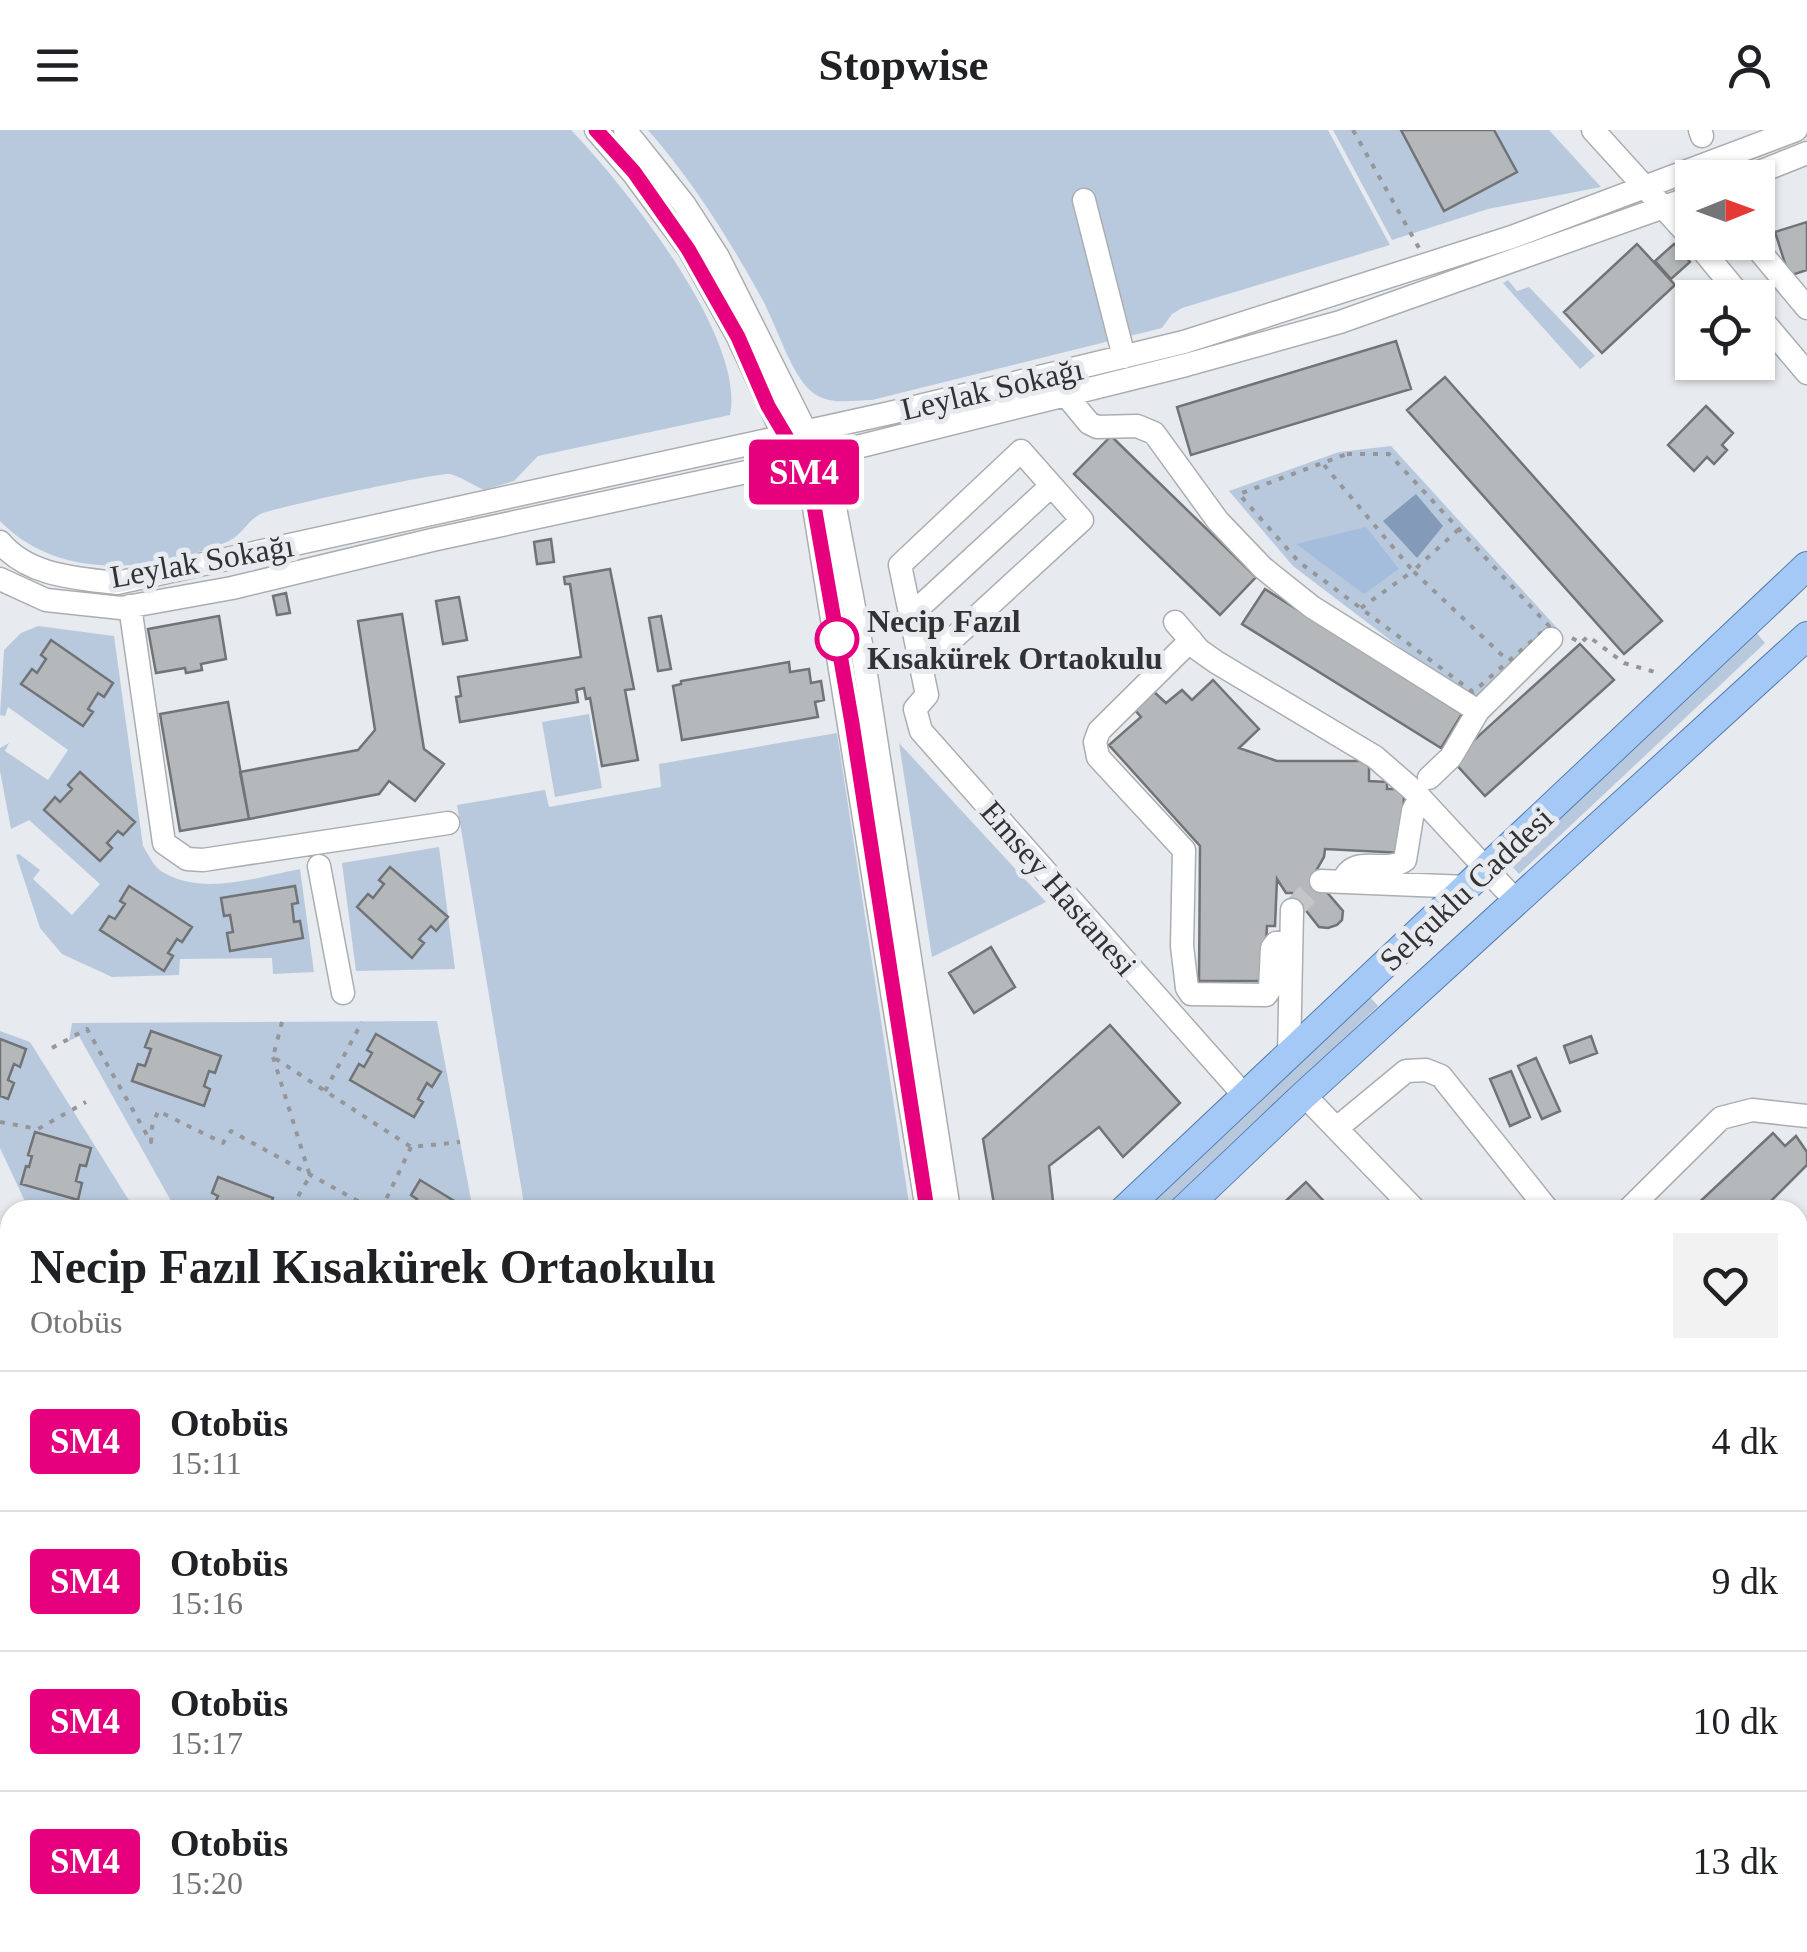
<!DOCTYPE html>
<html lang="tr">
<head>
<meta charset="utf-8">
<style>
  body { margin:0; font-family:"Times New Roman",serif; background:#f2f2f2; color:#202124; height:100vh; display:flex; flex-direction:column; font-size:38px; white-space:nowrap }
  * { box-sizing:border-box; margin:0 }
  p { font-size:32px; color:#757577 }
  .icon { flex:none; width:55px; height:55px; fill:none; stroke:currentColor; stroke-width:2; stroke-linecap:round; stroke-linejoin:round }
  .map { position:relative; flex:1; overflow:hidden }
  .side { position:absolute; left:0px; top:1070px; width:1808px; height:752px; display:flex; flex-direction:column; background:#fff; border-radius:30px 30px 0 0; box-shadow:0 2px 8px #0004 }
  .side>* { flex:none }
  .badge { padding:0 20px; border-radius:8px; font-size:35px; line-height:65px }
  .needle { width:65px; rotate:89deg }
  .buttons { position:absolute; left:1675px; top:30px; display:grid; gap:20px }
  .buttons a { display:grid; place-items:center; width:100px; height:100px; border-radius:0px; background:#fff; box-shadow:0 2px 8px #0004; font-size:50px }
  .map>.badge { position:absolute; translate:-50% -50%; box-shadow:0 0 0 5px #fff }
  .round { display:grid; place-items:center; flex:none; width:105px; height:105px; border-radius:0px; background:#f2f2f2 }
  .head { display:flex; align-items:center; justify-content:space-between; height:170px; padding:0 30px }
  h1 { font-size:48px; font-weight:700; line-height:75px }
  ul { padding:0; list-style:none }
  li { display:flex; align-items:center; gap:30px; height:140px; padding:0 30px; border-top:2px solid #e0e0e0 }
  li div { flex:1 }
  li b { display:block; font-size:38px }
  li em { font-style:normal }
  li .badge { min-width:110px; font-weight:700; text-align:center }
  header { display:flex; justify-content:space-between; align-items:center; height:130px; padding:0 30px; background:#fff; font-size:45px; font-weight:700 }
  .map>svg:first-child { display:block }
</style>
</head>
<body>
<header><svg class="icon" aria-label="menu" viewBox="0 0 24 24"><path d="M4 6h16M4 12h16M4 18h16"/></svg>Stopwise<svg class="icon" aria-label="person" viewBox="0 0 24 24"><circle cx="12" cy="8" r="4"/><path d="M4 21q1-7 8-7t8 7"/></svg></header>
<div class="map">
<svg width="1807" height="1822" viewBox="0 0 1807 1822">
  <rect width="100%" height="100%" fill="#e7eaee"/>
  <path fill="#b8c9de" d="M0,0H571C624,55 746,207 730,285L538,326L514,351L484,360C473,355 461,347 450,344C439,342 282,376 263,383C249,388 242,405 229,411C156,441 60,453 0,391Z
    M648,0H1328L1390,115L1182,178L1172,184L1162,198L872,270C852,270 829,276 812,262C790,244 776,193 761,167C729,109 692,50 648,0Z
    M1333,0H1549L1601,57L1488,79L1392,110Z
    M1508,150L1517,161L1529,157L1595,226L1580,239L1503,153Z
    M1391,316L1557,498L1473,573L1293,436L1229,361L1339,322Z
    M38,496L114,506L143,716C148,724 154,737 161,741C201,767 258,747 300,739L314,842L273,844L272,828L180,829L179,845L112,847L62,824L40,798L16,725L19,724L40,740L33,749L72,785L100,754L29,690L11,699L0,641V618L9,613L5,621L48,650L68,620L8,577L5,586L0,585L4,520L21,503Z
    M1755,501L1765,513L1519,744L1509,733Z
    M589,584L602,658L555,667L542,592Z
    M837,603L910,1080H525L457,675L545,660L549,677L661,657L659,634Z
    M899,613L1046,772L932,827Z
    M439,717L455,839L356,841L342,733Z
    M1369,866L1378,876L1162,1080H1140Z
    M437,891L473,1080H176L79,906L69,911L72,893Z
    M0,901L30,912L135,1080H29L0,1018Z
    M1768,1812V1822H1523L1522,1813Z
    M1460,1813L1461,1822H1054L1053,1813Z"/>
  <path fill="#a5bddd" d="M1366,397L1399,439L1364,464L1296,414Z"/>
  <path fill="#839bb9" d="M1416,364L1443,396L1417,428L1383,391Z"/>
  <path fill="#b5b8bb" stroke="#717477" stroke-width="2.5" d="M1401,0H1494L1517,42L1444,81Z
    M1807,92V140L1789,146L1775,102Z
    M1637,114L1675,155L1602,223L1564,182Z
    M1674,114L1690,132L1671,149L1655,131Z
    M1396,211L1411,259L1191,325L1177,277Z
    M1445,247L1662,491L1624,524L1407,280Z
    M1706,276L1733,303L1722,315L1727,320L1714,334L1707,327L1694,341L1668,315Z
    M1111,306L1256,447L1220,485L1074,344Z
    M551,409L554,432L537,434L534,412Z
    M610,439L634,559L625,560L638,630L602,636L590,568L586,569L584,558L576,560L578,572L460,592L456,567L461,566L458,547L581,527L570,454H565L564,447Z
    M1265,459L1462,584L1441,618L1242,494Z
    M286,463L290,483L277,485L273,466Z
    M459,467L467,510L443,514L436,471Z
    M402,484L424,619L444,634L415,671L389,651L379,664L249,689L240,642L358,620L375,600L358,491Z
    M219,486L226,529L201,534L202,540L186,543L185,538L156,543L148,499Z
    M661,486L671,539L658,541L649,488Z
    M51,510L113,553L104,567L98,563L88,579L93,582L83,596L21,554L32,539L37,543L46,529L41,525Z
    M1580,514L1614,550L1485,666L1452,630Z
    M789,532L790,542L809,539L811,553L821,551L824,570L815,572L818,587L682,610L673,556L681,554V551Z
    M1213,550L1259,599L1239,618L1277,631H1369V651L1387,652V659H1404L1403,723L1325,719L1324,727L1313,746L1343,781L1342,790L1337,795L1328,798L1319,797L1292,763H1286L1277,749L1275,796H1267L1264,851H1199L1200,716L1109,615L1141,587L1133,578L1151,559L1166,573L1182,560L1192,570Z
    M228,572L249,689L180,701L160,584Z
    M80,642L135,692L123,705L118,701L107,713L112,718L100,731L44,680L55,667L60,672L72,659L68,655Z
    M390,737L448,787L436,801L431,796L419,809L424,813L412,828L357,777L368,764L373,768L384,754L379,750Z
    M129,756L192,797L182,812L177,809L168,823L173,826L164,841L100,800L109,786L115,789L125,774L120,771Z
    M295,756L298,773L292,774L294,792L300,791L303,808L230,821L227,803L233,802L230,785L224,786L221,768Z
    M991,817L1015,857L974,883L949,843Z
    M1110,895L1180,973L1123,1027L1099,997L1049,1036L1054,1080H995L983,1009Z
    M151,901L221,926L215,943L209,941L204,956L210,959L204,976L132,951L138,934L145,936L151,919L145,917Z
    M376,904L441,942L432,957L427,953L418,969L423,972L414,987L350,950L359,934L364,937L372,923L367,920Z
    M1591,906L1597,923L1570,933L1564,916Z
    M0,909L26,919L20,937L14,934L8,950L14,953L8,969L0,966Z
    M1536,928L1560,981L1542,989L1518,936Z
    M1511,941L1530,987L1510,996L1490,949Z
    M35,1002L91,1018L86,1036L80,1035L76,1051L82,1053L78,1070L21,1054L26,1036L29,1037L32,1026L28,1025Z
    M1773,1003L1785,1016L1796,1006L1807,1022V1035L1762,1080H1691Z
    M218,1047L273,1068L269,1080H212L218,1066L212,1063Z
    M420,1050L469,1080H410L417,1069L411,1065Z
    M1306,1052L1332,1080H1276Z
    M1807,1103V1179L1798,1188V1112Z
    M10,1521V1562L4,1564L0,1558V1525Z
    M436,1812H495L489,1822H452Z
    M581,1812H614V1822H581Z"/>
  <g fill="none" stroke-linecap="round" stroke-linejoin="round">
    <path stroke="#c3c5c9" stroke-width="22" stroke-dasharray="22 11" stroke-linecap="butt" d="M1292,780L1321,751"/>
    <defs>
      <path id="minor" d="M596,0L633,43L689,119L738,207L783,304L800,329L813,371L927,1080
        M625,0L684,74L718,127L806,302L825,325L862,519L949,1080
        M1593,0L1692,109
        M1700,0L1702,6
        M1744,48L1807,23
        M1084,70L1124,227
        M1696,112L1742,168
        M1752,112L1807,178
        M1758,185L1807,243
        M1065,264L1089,293L1097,297L1137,296L1154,303L1218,391L1263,438L1312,477L1478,581
        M0,412C28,446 76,448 117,453L890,283L1184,212L1512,107L1796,0
        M0,449L46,470L121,478L232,458L432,410L825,325L1186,235L1340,192L1692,67
        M130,476L164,713L187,729L203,730L448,693
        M912,484L1051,356
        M1175,492L1199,520L1216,532L1375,627L1413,660L1516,771
        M1191,510L1099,601L1095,612L1098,627L1184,720L1182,816L1187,858L1191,864L1266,865L1270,859L1272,818L1276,813L1290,811
        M922,537L1082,390L1021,321L900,435L927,565L915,579L921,601L1244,965
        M1429,648L1451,627L1478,581L1551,509
        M319,736L343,863
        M1321,751L1467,757
        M1343,752C1353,722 1385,746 1405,730L1413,681L1420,667
        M1289,926L1292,780
        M1304,965L1415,1080
        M1337,998L1406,941L1426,940L1441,946L1548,1080
        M1628,1080L1721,988L1752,980L1807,986
        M0,1166L10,1190
        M1798,1248L1807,1240
        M0,1258L10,1257
        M0,1293L10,1292
        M1798,1302L1807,1294
        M1798,1327L1807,1319
        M0,1436H10
        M0,1518L10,1515
        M1798,1622L1807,1616
        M0,1692L10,1694
        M288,1812L305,1822
        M425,1812L442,1822
        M1482,1812L1483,1822
        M1502,1812L1503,1822
        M173,1822L179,1812
        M370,1822L375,1812
        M705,1822L717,1812"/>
      <path id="major" d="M1124,1080L1807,436
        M1183,1080L1304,965L1807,506
        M1013,1812V1822"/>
    </defs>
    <use href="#minor" stroke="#abaeb1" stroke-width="25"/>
    <use href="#major" stroke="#557db0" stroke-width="30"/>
    <path stroke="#949699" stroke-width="4" stroke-dasharray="5 8" stroke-linecap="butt" d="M1353,0L1419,118
      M1347,324H1389L1549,496L1473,562L1299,432L1239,364Z
      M1324,335L1413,441L1459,399
      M1361,478L1413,441L1505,528
      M1572,508L1581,513L1588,506L1624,533L1658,543
      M282,892L273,927L411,1017L460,1012
      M52,918L87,899L151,1012L152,997L158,981L223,1013L231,1001L374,1080
      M273,927L310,1046L290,1080
      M325,961L362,892
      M0,992L38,999L86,972
      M381,1080L411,1017
      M1428,1812L1436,1822
      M1121,1822L1124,1812
      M1311,1822L1396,1817V1822"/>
    <use href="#minor" stroke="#fff" stroke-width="22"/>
    <use href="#major" stroke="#a4c9f7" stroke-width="28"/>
  </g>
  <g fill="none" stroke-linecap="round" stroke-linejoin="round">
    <defs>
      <path id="line" d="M596,0L634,42L688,119L738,207L768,276L800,330L813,370L852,593L927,1080"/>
    </defs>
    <use href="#line" stroke="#fff" stroke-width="22"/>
    <use href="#line" stroke="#e6007e" stroke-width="15"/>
  </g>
  <circle fill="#fff" stroke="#e6007e" stroke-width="5" cx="837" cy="509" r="20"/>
  <g text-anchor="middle" stroke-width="10" stroke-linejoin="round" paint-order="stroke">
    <g font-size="32" fill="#313234" stroke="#e7eaee">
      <text transform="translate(992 259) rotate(-13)" y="11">Leylak Sokağı</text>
      <text transform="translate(202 431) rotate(-10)" y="11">Leylak Sokağı</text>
      <text transform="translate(1059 758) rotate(49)" y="11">Emsey Hastanesi</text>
      <text transform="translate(1466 759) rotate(-43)" y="11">Selçuklu Caddesi</text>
    </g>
    <g font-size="32" font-weight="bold" fill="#313234" stroke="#e7eaee" text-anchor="start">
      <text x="867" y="502">Necip Fazıl<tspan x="867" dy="37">Kısakürek Ortaokulu</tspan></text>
    </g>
  </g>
</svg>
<div class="buttons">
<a><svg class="needle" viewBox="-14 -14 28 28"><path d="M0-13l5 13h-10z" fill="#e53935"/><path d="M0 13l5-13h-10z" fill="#757577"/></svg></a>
<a><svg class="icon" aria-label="locate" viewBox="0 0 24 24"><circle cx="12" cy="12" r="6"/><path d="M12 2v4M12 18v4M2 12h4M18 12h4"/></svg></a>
</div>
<b class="badge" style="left:804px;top:342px;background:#e6007e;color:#fff">SM4</b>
<section class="side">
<div class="head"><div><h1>Necip Fazıl Kısakürek Ortaokulu</h1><p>Otobüs</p></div><a class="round"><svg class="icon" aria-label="heart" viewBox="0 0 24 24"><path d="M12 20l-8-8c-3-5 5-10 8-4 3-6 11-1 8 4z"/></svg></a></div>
<ul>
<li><span class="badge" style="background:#e6007e;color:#fff">SM4</span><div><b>Otobüs</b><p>15:11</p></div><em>4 dk</em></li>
<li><span class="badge" style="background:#e6007e;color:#fff">SM4</span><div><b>Otobüs</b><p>15:16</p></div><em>9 dk</em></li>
<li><span class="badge" style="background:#e6007e;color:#fff">SM4</span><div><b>Otobüs</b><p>15:17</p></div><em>10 dk</em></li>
<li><span class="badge" style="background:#e6007e;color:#fff">SM4</span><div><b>Otobüs</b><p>15:20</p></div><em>13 dk</em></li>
</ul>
</section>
</div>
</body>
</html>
